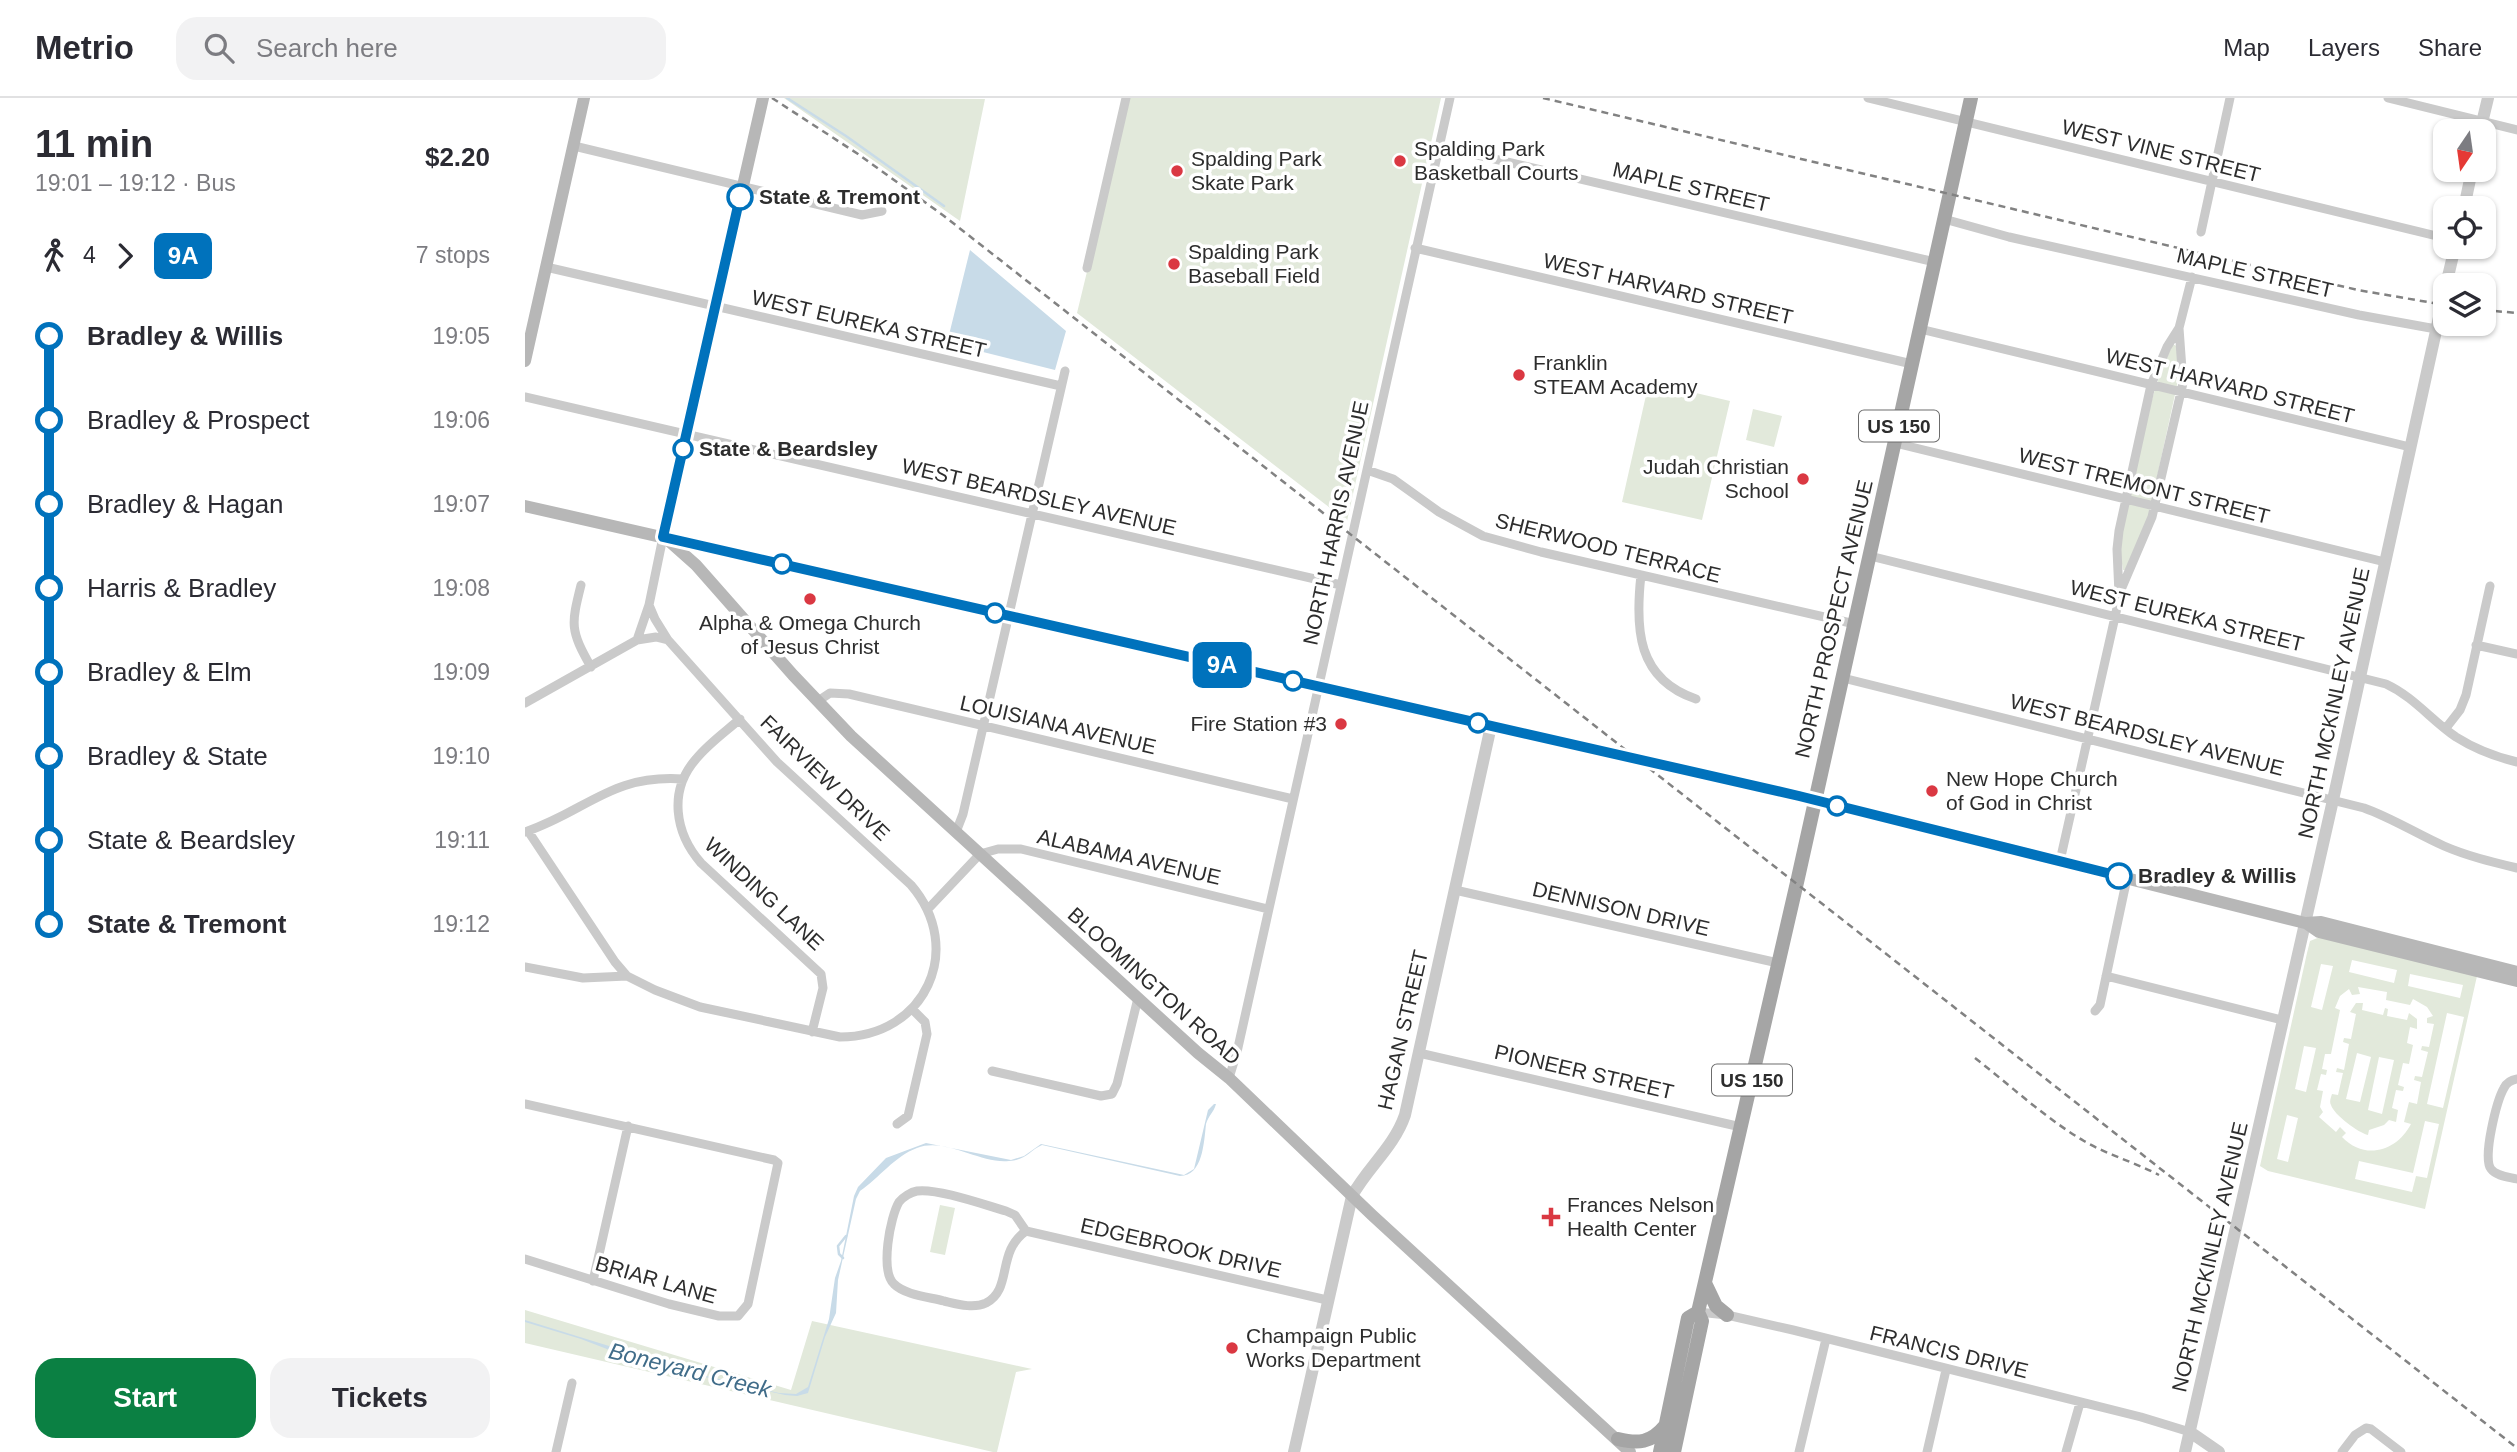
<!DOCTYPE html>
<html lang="en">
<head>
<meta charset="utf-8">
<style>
  body { margin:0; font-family:Arial,sans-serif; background:#f2f2f3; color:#2b2b33; height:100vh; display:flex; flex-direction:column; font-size:26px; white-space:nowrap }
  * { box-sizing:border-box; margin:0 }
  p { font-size:23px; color:#7c7c81 }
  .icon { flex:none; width:38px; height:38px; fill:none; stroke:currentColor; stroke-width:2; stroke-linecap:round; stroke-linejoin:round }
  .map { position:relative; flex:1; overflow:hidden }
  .drawer { display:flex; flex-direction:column; background:#fff; width:525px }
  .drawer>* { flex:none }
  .badge { padding:0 14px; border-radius:10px; font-size:24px; line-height:46px }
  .needle { width:46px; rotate:193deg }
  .fabs { position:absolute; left:1908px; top:21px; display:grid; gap:14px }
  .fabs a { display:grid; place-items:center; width:63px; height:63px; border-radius:14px; background:#fff; box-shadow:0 2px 5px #0004; font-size:35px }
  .map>.badge { position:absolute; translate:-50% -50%; box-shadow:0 0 0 4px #fff }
  .legs { display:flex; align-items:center; gap:10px; height:77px; padding:0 35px; font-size:23px }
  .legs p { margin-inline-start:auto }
  .head { display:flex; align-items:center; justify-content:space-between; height:119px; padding:0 35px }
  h1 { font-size:38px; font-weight:700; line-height:52px }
  .cta { display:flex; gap:14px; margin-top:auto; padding:14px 35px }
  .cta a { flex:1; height:80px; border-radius:21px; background:#0b8043; color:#fff; font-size:28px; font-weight:700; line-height:80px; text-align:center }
  .cta a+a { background:#f2f2f3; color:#2b2b33 }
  ul { padding:0 35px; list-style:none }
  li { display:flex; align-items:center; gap:24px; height:84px; font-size:26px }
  li i { display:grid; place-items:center; width:10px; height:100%; margin:0 9px; background:currentColor }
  li i::after { content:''; width:18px; height:18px; margin:-9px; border:5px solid; border-radius:50%; background:#fff }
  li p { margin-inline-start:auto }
  li:first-child i { background:linear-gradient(#0000 50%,currentColor 0) }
  li:last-child i { background:linear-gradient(currentColor 50%,#0000 0) }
  header { display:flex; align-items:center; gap:42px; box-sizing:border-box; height:98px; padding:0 35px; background:#fff; border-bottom:2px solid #e1e1e2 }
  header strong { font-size:33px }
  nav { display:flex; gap:38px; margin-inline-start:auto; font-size:24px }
  .search { width:490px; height:63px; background:#f2f2f3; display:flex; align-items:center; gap:18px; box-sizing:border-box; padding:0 24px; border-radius:21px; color:#7c7c81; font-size:26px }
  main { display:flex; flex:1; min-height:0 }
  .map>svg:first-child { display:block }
</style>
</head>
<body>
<header>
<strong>Metrio</strong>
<div class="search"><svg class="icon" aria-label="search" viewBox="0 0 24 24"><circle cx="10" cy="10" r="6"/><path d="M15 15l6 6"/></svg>Search here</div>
<nav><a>Map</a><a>Layers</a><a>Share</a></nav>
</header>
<main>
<section class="drawer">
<div class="head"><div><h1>11 min</h1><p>19:01 – 19:12 · Bus</p></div><b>$2.20</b></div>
<div class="legs"><svg class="icon" aria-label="walk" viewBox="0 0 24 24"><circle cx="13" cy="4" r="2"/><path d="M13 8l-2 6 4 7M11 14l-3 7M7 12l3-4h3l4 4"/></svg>4<svg class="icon" aria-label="forward" viewBox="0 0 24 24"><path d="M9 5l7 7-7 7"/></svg><b class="badge" style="background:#0072bc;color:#fff">9A</b><p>7 stops</p></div>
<ul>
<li><i style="color:#0072bc"></i><b>Bradley &amp; Willis</b><p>19:05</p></li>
<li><i style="color:#0072bc"></i><span>Bradley &amp; Prospect</span><p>19:06</p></li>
<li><i style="color:#0072bc"></i><span>Bradley &amp; Hagan</span><p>19:07</p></li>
<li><i style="color:#0072bc"></i><span>Harris &amp; Bradley</span><p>19:08</p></li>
<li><i style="color:#0072bc"></i><span>Bradley &amp; Elm</span><p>19:09</p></li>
<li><i style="color:#0072bc"></i><span>Bradley &amp; State</span><p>19:10</p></li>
<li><i style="color:#0072bc"></i><span>State &amp; Beardsley</span><p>19:11</p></li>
<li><i style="color:#0072bc"></i><b>State &amp; Tremont</b><p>19:12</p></li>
</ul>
<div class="cta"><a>Start</a><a>Tickets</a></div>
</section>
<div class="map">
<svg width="1992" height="1354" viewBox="0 0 1992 1354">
  <rect width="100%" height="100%" fill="#fff"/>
  <path fill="#e2e9db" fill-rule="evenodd" d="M259,0L460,1L435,123Z
    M604,0H916L822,423L552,215Z
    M1648,246L1653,249L1654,278L1622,425L1600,472H1598L1595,452L1598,432C1612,369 1620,304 1648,246Z
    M1124,284L1205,303L1177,422L1097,404Z
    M1228,311L1257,318L1249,349L1221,342Z
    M1795,839L1952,878L1900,1111L1743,1073L1735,1068L1782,855L1785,843ZM1827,862L1872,872L1869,885L1824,874ZM1796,866L1808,868L1797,912L1786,909ZM1885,876L1938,887L1935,900L1883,888ZM1833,889L1862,894L1861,902L1885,907L1888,901L1902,909L1908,918L1902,920V925L1909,926L1904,949L1897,948L1896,952L1903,954L1897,979L1890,978L1889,982L1896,984L1892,1006L1884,1004L1879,1024L1886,1026C1872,1053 1840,1063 1817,1039L1821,1035L1815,1029L1811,1034L1794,1019L1798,1014L1795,1009L1798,993L1792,992L1796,976L1801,977L1802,972L1797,971L1800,956H1806L1815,912L1810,910L1815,898L1824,891L1827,897L1835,896ZM1922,915L1939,919L1918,1010L1902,1006ZM1779,948L1791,950L1781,994L1770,991ZM1762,1017L1773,1020L1763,1064L1752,1061ZM1900,1023L1914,1026L1902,1080L1891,1078L1887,1094L1830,1081L1834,1063L1888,1075Z
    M1831,905H1838L1837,912L1858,917L1860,910L1863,911L1862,918L1882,922L1884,915L1892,921V931L1885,929L1882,945L1888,947L1884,966L1878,965L1873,987L1879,989L1878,993L1871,992L1867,1010L1873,1012L1871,1024L1864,1022L1859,1027L1844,1032L1843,1037C1834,1035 1809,1017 1806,1007C1804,1004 1806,999 1807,996L1813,997L1818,975L1811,974L1812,970L1819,972L1824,946L1818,944L1819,940L1826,941L1831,916L1825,914ZM1832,955L1846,959L1835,1004L1821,1001ZM1854,959L1869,962L1857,1016L1843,1012Z
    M415,1107L430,1110L420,1157L405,1154Z
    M0,1212L266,1292L287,1223L507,1271L491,1274L472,1354H468L0,1245Z"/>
  <path fill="#c8dbe8" d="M445,152L541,233L530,272L422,245Z
    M689,1006H691C689,1014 683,1018 681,1026C679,1044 678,1078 655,1078L517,1047C504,1053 501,1062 484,1063C454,1066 421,1039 392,1050C370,1058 354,1080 335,1093L331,1101L313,1182L311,1215L300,1239L283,1295L272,1298L260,1297L118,1265L56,1241L0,1224V1222L84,1248L117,1263L254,1295L271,1296L283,1289L304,1221L310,1180L316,1163L329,1098L333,1089L361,1060L401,1045L486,1062L499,1058L516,1046L659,1077L669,1071L683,1012Z"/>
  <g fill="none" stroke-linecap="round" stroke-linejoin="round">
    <path stroke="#c8dbe8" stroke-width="2.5" d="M262,0L321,38L419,108
      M318,1160L314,1156L313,1148L321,1138"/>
    <path stroke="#cacaca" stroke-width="9" d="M1343,0L1920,140
      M1863,0L1992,32
      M49,48L337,117L357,113
      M914,48L1410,164
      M1419,121L1484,139L1834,217L1911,231
      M1676,134L1705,0
      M890,150L1387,266
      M21,169L536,288
      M562,170L601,0
      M1395,231L1885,349
      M0,299L816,487
      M1370,345L1860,464
      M842,372L868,381L914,414L958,438L1016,454L1330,526
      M1345,458L1861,586C1889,599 1906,622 1931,639C1950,651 1971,659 1992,664
      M1116,477C1110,531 1112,581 1171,601
      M56,487C46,527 45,532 66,569
      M1595,494L1627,419L1658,285L1654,230
      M124,507L130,521L143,542
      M1951,547L1992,556
      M1318,580L1839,710C1867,720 1892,736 1919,748C1942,758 1967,764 1992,770
      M293,603L305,595L324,596L768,701
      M0,605L112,542L124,507L138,439
      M215,621C200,634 183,646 171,661C143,693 150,735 176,765L296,876L298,890L287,934
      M1921,630L1935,612L1941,597L1965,488
      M3,733L90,864L102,878
      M0,734C62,713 86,676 158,681
      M431,734L438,716L540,273
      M1535,763L1592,510L1594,496L1592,451L1594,433L1626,287L1642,249L1654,230L1667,179
      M930,792L1253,865
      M403,811L455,756L473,751H496L743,811
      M0,869L58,880L102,878L130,892L175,909L315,939C400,939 441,851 386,787L252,664L143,542L131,539L112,542
      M1581,878L1757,922
      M1570,913L1575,907L1602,780
      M894,955L1216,1029
      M467,973L576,998L587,996L592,986L613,900
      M704,980L712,954L925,0
      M1992,981C1986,982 1982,984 1979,990C1972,1002 1957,1060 1966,1071C1971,1078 1984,1079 1992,1081
      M0,1006L249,1062L253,1065L223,1206L213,1218H194L144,1206L0,1161
      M372,1026L383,1018L402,936L400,924L387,911
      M501,1133C471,1154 488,1191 461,1205C448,1211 432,1206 419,1203C404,1199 380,1197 369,1186C355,1173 365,1119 374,1104C378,1099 386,1094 392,1093C412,1090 460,1107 481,1113L490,1117L501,1133L802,1202
      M68,1183L103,1028
      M1173,1214L1202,1217L1268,1232L1616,1319L1665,1334
      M31,1354L47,1285
      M1274,1354L1301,1241
      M1402,1354L1421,1272
      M1541,1354L1555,1305
      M1817,1354L1830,1337L1841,1330L1846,1331L1876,1354"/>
    <path stroke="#cacaca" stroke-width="12" d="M1955,33L1963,0
      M1939,110L1947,72
      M1921,187L1930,149
      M1665,1334L1694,1354
      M769,1354L827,1098C843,1069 869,1049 880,1017L966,628
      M1660,1354L1808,702L1920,192"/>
    <path stroke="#b7b7b7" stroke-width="12" d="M0,263L59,0
      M0,408L1274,698L1780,825L1796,824L1992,874
      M138,439L238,0
      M144,443L171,467L268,577L326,638L673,955L704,980L847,1117L1105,1354
      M1781,825L1794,834L1992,883"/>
    <path stroke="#a5a5a5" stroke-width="14" d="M1180,1185L1191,1208L1202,1217
      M1093,1341C1113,1346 1126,1345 1140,1328
      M1135,1354L1163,1220L1173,1214
      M1149,1354L1177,1223L1173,1214L1180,1184L1273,780L1446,0"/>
    <path stroke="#828282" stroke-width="2.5" stroke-dasharray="7 5" stroke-linecap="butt" d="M247,0L333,56L419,118L1992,1350
      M1018,0L1738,170L1833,192L1920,207
      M1958,212L1992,215
      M1450,960C1486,988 1520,1020 1559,1043C1583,1057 1609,1064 1634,1077"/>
  </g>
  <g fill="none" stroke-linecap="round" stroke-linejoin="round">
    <defs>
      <path id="line-1" d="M215,99L138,439L1274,698L1594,778"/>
    </defs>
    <use href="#line-1" stroke="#fff" stroke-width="16"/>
    <use href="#line-1" stroke="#0072bc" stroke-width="10"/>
  </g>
  <g fill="#da3842" stroke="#fff" stroke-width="2.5">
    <circle cx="875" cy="63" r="7"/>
    <circle cx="652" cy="73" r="7"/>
    <circle cx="649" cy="166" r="7"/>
    <circle cx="994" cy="277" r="7"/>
    <circle cx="1278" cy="381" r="7"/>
    <circle cx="285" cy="501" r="7"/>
    <circle cx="816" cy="626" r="7"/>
    <circle cx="1407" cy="693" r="7"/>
    <path d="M1022.5 1108.5h7v7h7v7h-7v7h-7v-7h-7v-7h7z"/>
    <circle cx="707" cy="1250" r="7"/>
  </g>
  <g fill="#fff" stroke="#0072bc" stroke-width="3.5">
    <circle cx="215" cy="99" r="12"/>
    <circle cx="158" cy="351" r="9"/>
    <circle cx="257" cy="466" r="9"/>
    <circle cx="470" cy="515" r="9"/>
    <circle cx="768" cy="583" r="9"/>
    <circle cx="953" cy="625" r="9"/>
    <circle cx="1312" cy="708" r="9"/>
    <circle cx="1594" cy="778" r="12"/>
  </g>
  <g text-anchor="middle" stroke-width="7" stroke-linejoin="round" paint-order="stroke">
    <g fill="#fff" stroke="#6c6c6c" stroke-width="2">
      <rect x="1334" y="312.5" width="80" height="31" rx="5"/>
      <rect x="1187" y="966.5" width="80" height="31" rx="5"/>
    </g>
    <g font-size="19" font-weight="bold" fill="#2d2d2d">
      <text x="1374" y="335">US 150</text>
      <text x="1227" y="989">US 150</text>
    </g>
    <g font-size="21" fill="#2d2d2d" stroke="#fff" text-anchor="start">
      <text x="889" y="58">Spalding Park<tspan x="889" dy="24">Basketball Courts</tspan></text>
      <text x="666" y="68">Spalding Park<tspan x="666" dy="24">Skate Park</tspan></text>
      <text x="663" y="161">Spalding Park<tspan x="663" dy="24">Baseball Field</tspan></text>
      <text x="1008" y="272">Franklin<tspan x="1008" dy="24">STEAM Academy</tspan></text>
      <text x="1264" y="376" text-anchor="end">Judah Christian<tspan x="1264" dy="24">School</tspan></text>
      <text x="285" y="532" text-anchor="middle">Alpha &amp; Omega Church<tspan x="285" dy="24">of Jesus Christ</tspan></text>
      <text x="802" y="633" text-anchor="end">Fire Station #3</text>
      <text x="1421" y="688">New Hope Church<tspan x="1421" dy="24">of God in Christ</tspan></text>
      <text x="1042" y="1114">Frances Nelson<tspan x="1042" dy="24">Health Center</tspan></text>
      <text x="721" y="1245">Champaign Public<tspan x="721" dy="24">Works Department</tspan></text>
    </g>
    <g font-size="21" fill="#2d2d2d" stroke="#fff">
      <text transform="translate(1636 53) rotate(14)" y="7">WEST VINE STREET</text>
      <text transform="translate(1166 89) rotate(13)" y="7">MAPLE STREET</text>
      <text transform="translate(1730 175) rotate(13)" y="7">MAPLE STREET</text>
      <text transform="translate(1143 191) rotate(13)" y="7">WEST HARVARD STREET</text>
      <text transform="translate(344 226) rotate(13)" y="7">WEST EUREKA STREET</text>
      <text transform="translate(1705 288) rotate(14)" y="7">WEST HARVARD STREET</text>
      <text transform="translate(1619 388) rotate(14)" y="7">WEST TREMONT STREET</text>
      <text transform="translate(514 399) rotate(13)" y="7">WEST BEARDSLEY AVENUE</text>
      <text transform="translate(811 425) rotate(-78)" y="7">NORTH HARRIS AVENUE</text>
      <text transform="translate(1083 450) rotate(14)" y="7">SHERWOOD TERRACE</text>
      <text transform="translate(1662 518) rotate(14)" y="7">WEST EUREKA STREET</text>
      <text transform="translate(1309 521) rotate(-77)" y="7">NORTH PROSPECT AVENUE</text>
      <text transform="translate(1809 605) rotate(-78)" y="7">NORTH MCKINLEY AVENUE</text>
      <text transform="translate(533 627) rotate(13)" y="7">LOUISIANA AVENUE</text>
      <text transform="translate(1622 637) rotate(14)" y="7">WEST BEARDSLEY AVENUE</text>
      <text transform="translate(300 680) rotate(44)" y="7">FAIRVIEW DRIVE</text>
      <text transform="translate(604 759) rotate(13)" y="7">ALABAMA AVENUE</text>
      <text transform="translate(239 796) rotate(43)" y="7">WINDING LANE</text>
      <text transform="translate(1096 811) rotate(13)" y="7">DENNISON DRIVE</text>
      <text transform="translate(629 888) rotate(42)" y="7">BLOOMINGTON ROAD</text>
      <text transform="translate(878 932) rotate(-77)" y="7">HAGAN STREET</text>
      <text transform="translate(1059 974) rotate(13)" y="7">PIONEER STREET</text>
      <text transform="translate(656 1150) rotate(13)" y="7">EDGEBROOK DRIVE</text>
      <text transform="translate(1685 1159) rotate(-77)" y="7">NORTH MCKINLEY AVENUE</text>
      <text transform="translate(131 1182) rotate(16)" y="7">BRIAR LANE</text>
      <text transform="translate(1424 1254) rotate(14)" y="7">FRANCIS DRIVE</text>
    </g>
    <g font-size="21" font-weight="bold" fill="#2d2d2d" stroke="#fff" text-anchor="start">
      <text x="234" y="106">State &amp; Tremont</text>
      <text x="174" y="358">State &amp; Beardsley</text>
      <text x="1613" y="785">Bradley &amp; Willis</text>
    </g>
    <g font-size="23" font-style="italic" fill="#406c89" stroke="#fff">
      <text transform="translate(165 1272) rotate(14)" y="8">Boneyard Creek</text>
    </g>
  </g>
</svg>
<div class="fabs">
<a><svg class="needle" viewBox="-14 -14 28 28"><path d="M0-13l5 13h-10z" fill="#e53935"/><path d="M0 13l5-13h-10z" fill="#7c7c81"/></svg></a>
<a><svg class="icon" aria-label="locate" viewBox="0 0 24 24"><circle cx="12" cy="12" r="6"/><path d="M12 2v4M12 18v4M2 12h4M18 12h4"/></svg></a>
<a><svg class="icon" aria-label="layers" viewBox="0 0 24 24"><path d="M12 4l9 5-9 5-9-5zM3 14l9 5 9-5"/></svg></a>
</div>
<b class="badge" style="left:697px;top:567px;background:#0072bc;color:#fff">9A</b>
</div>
</main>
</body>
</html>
